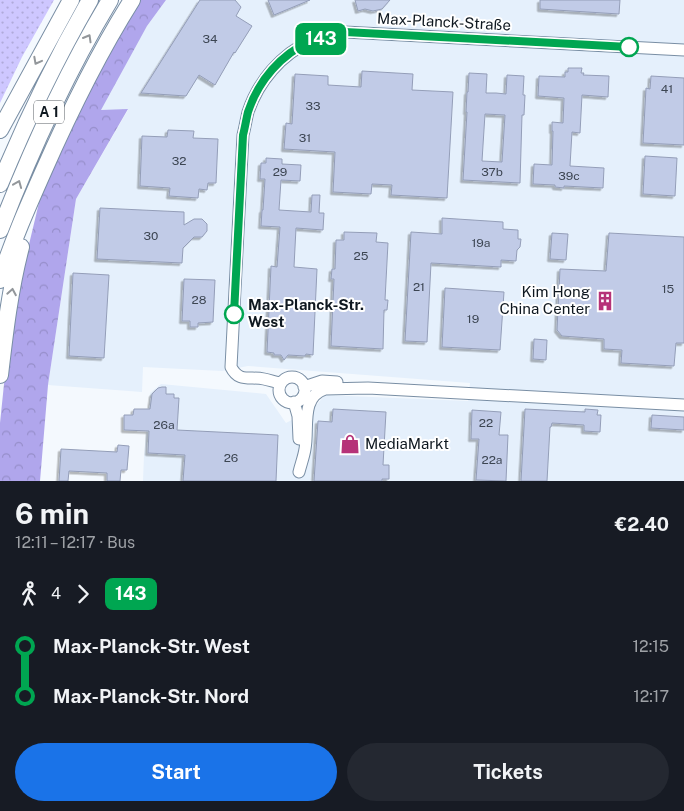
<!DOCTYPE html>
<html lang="en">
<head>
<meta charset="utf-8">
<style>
  body { margin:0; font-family:"Public Sans",sans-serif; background:#242831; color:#f1f3f6; height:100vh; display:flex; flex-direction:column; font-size:19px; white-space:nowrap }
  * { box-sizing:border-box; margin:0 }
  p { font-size:16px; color:#9ea1a6 }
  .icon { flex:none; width:28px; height:28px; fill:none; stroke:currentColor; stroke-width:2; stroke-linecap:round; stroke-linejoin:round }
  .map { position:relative; height:481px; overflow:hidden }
  .details { display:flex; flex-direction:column; background:#171b24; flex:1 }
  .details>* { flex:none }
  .badge { padding:0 10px; border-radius:8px; font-size:18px; line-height:32px }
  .map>.badge { position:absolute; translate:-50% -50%; box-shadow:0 0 0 2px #fff }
  .legs { display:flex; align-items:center; gap:8px; height:55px; padding:0 15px; font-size:16px }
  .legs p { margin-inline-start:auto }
  .summary { display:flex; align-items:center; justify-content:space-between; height:85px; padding:0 15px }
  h1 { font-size:28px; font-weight:700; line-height:38px }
  .cta { display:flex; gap:10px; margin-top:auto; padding:10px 15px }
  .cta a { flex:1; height:58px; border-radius:30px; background:#1a73e8; color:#fff; font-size:20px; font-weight:700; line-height:58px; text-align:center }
  .cta a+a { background:#242831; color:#f1f3f6 }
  ul { padding:0 15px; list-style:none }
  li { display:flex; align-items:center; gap:18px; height:50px; font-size:19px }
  li i { display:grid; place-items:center; width:8px; height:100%; margin:0 6px; background:currentColor }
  li i::after { content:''; width:12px; height:12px; margin:-6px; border:4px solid; border-radius:50%; background:#171b24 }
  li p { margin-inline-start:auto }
  li:first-child i { background:linear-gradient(#0000 50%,currentColor 0) }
  li:last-child i { background:linear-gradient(currentColor 50%,#0000 0) }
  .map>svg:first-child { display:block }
</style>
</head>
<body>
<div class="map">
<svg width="684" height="481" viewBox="0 0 684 481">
  <defs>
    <pattern id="grass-dots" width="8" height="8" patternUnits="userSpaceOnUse" patternTransform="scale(1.25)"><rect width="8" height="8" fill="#cec7ff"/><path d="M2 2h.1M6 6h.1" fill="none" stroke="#b0aada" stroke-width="1.8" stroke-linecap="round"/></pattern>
    <pattern id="forest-crowns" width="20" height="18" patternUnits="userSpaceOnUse" patternTransform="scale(1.25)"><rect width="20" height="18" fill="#b0a6ec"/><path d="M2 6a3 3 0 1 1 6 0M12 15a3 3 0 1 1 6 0" fill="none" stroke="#968eca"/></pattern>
    <filter id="shadow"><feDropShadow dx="-2.5" dy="2.5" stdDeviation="0" flood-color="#0004"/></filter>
  </defs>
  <rect width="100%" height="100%" fill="#f4f9fe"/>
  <path fill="#e5f0fc" d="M166,0H684V481H143L144,455L150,393L161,384L266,394L286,423L313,409L325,395L468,401L470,383L248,366L222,371L143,367L142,392L48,385L76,199L128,110H100L147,26Z"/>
  <path fill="url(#grass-dots)" d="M0,0H54L22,57L0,103Z"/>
  <path fill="url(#forest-crowns)" d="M138,0H166L147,26L101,110L128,109L76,199L48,385L40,481H0V423L6,365L20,282L43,186L108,48Z"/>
  <path fill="#c1cbe7" stroke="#949eb8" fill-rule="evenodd" filter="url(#shadow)" d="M200,0H235L241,7L236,16L252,26L235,53L234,52L215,85L199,75L186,96L141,93Z
    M268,0H310L274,15Z
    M355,0H390L382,9L373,11L365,9L358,11Z
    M540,0H620L619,14L540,9Z
    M568,68H582L581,73H584L583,75L609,76L608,97L582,95L580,133L572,132L570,166L604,168L603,188L564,186V188L555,187V185L533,184L534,164L552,165L553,131H552V122L563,123L564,98L538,96L539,76L565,77V72H568Z
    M362,71L413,74L412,90L453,92L447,198L391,195L392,185L372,184L371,194L333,192L335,152L284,149L286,123L292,124L295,74L328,76V85L361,87Z
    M469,73L487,74L486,93H496L506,94L507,75L524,76L523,95H525L524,115H522L520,183L463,180L467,112H466L467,92H468ZM485,114L505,115L502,162L482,161Z
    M651,76L684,78V145L643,143L646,88L650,89Z
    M168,130L194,131L193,138L218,139L216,183H208L207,190L199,189L198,198L169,196L170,188L140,186L142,136L167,137Z
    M645,156L677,158L675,196L643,194Z
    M266,158L282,159V164L301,165L300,181L281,180L279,210L311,212L312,195H320L319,213H324L323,230L296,228L294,267L317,269L313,355L306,354L305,356L288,355L284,360L281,355H274V353L267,352L271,266L277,267L280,227L261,226L262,210H263L265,179H260L261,163H266Z
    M100,208L184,212V225L194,219H202L207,224V231L202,237H194L183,248L182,263L97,259Z
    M442,218L503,222V229L518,230V239H521L520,247L517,250L516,261L501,260V267L431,263L427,342L405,341L411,232L442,234Z
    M344,232L377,233L376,242L388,243L385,300H388L387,310H384L383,349L331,346L334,279H331L332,269H335L336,240H344Z
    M552,233L568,234L566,260L550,259Z
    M609,233L684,237V343H676L674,366L621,363L622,350L604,349V339L562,336L557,330L560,269L606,271Z
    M73,273L109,275L104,358L69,356Z
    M184,279L215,280L213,322L198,323V327H190V321H182Z
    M445,288L504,292L500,350L442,347Z
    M534,339L547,340L546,360L533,359Z
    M162,387H166V394H174V398H179L177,430L278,435L276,481H183L185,455L148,453L149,431L124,430V415H133L134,409H150L152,394L158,388Z
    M333,409L386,412L383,465H389V479H382V481H314L318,421L332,422Z
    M525,409L585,412V409L598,410L597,415H601L600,432L584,431V425L552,423L551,427H550L547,481H521Z
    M472,410L501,412L499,435H508L506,481L476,480L479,439H471Z
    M652,415L684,417V430L651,428Z
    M118,445L129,446L127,470H121L120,481H107V473L69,471L68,481H59L61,449L117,452Z"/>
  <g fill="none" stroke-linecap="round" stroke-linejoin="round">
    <defs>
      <path id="minor" d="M279 390a13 13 0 1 1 26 0a13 13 0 1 1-26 0Z
        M280,383C275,382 269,380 264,379C250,376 239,383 231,367L243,135C245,128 246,120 248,112C258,82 281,54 311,41C322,37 334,35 345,32L684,50
        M304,387L322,381L337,382
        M294,402L298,416L299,439
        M299,472C301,464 304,456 305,449C309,428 300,397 325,389L368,388L684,405"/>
      <path id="highway" d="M0,130L71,0
        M0,184C26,121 56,59 90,0
        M0,230C31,150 66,73 110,0
        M0,280C12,242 28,206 44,170C70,111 98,54 132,0
        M0,375C5,332 10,289 21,247"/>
    </defs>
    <use href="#minor" stroke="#798ea4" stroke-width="13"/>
    <use href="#highway" stroke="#798ea4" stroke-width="18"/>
    <use href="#minor" stroke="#fff" stroke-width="11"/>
    <use href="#highway" stroke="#fff" stroke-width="16"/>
  </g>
  <defs><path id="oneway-chevron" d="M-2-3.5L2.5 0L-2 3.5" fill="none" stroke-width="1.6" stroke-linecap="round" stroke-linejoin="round" transform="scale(1.25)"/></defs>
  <g stroke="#93979b">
    <use href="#oneway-chevron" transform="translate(88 38) rotate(-60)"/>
    <use href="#oneway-chevron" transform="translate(37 61) rotate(118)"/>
    <use href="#oneway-chevron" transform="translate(18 184) rotate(-68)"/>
    <use href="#oneway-chevron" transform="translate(12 292) rotate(-80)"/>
  </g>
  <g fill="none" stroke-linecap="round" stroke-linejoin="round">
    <defs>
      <path id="line-1" d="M234,314L243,135C245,128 246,120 248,112C258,81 281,54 311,41C322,37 334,35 345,32L629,47"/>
    </defs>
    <use href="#line-1" stroke="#fff" stroke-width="11"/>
    <use href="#line-1" stroke="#00a651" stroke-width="8"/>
  </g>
  <defs>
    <symbol id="building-bare" viewBox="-9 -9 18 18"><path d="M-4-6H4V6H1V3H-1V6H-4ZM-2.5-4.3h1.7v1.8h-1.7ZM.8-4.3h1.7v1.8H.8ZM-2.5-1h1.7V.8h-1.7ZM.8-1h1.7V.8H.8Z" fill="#b63278" stroke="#fff" stroke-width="2.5" paint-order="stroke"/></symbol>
    <symbol id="shop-bare" viewBox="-9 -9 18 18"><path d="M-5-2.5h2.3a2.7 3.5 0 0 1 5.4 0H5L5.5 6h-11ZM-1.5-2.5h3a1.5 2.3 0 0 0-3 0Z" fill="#b63278" stroke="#fff" stroke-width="2.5" paint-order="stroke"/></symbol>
  </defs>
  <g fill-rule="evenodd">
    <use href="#building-bare" x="591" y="287" width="28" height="28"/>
    <use href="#shop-bare" x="336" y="430" width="28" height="28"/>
  </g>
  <g fill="#fff" stroke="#00a651" stroke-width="2.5">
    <circle cx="629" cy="47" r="9"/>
    <circle cx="234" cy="314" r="9"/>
  </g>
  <g text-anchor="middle" stroke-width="4" stroke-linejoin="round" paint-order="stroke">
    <g font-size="12" fill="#3c4552">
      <text x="210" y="43">34</text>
      <text x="667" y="93">41</text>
      <text x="313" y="110">33</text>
      <text x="305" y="142">31</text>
      <text x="179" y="165">32</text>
      <text x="280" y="176">29</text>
      <text x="492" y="176">37b</text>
      <text x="569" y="180">39c</text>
      <text x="151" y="240">30</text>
      <text x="481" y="247">19a</text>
      <text x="361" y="260">25</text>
      <text x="419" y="291">21</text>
      <text x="668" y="293">15</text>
      <text x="199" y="304">28</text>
      <text x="473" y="323">19</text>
      <text x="486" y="427">22</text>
      <text x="164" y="429">26a</text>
      <text x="231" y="462">26</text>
      <text x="492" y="464">22a</text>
    </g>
    <rect fill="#fff" stroke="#575d63" stroke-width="1" x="34" y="100.5" width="30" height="23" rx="4"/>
    <g font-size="14" font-weight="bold" fill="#0f1820">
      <text x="49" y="117">A 1</text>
    </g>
    <g font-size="15" fill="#0f1820" stroke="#fff">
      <text transform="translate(444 22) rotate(3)" y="5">Max-Planck-Straße</text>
    </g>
    <g font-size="15" fill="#0f1820" stroke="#fff" text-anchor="end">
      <text x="590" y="297">Kim Hong<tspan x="590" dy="17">China Center</tspan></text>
      <text x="365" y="449" text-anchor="start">MediaMarkt</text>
    </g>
    <g font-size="15" font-weight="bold" fill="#0f1820" stroke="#fff" text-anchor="start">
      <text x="248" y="310">Max-Planck-Str.<tspan x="248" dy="17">West</tspan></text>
    </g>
  </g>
</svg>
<b class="badge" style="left:321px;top:39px;background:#00a651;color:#fff">143</b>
</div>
<section class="details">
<div class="summary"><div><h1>6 min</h1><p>12:11 – 12:17 · Bus</p></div><b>€2.40</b></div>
<div class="legs"><svg class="icon" aria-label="walk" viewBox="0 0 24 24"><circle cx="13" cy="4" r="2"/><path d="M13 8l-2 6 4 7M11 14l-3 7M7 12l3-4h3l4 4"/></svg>4<svg class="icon" aria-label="forward" viewBox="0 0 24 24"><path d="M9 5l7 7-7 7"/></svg><b class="badge" style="background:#00a651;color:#fff">143</b></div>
<ul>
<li><i style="color:#00a651"></i><b>Max-Planck-Str. West</b><p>12:15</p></li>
<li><i style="color:#00a651"></i><b>Max-Planck-Str. Nord</b><p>12:17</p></li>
</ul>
<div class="cta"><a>Start</a><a>Tickets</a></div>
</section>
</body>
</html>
